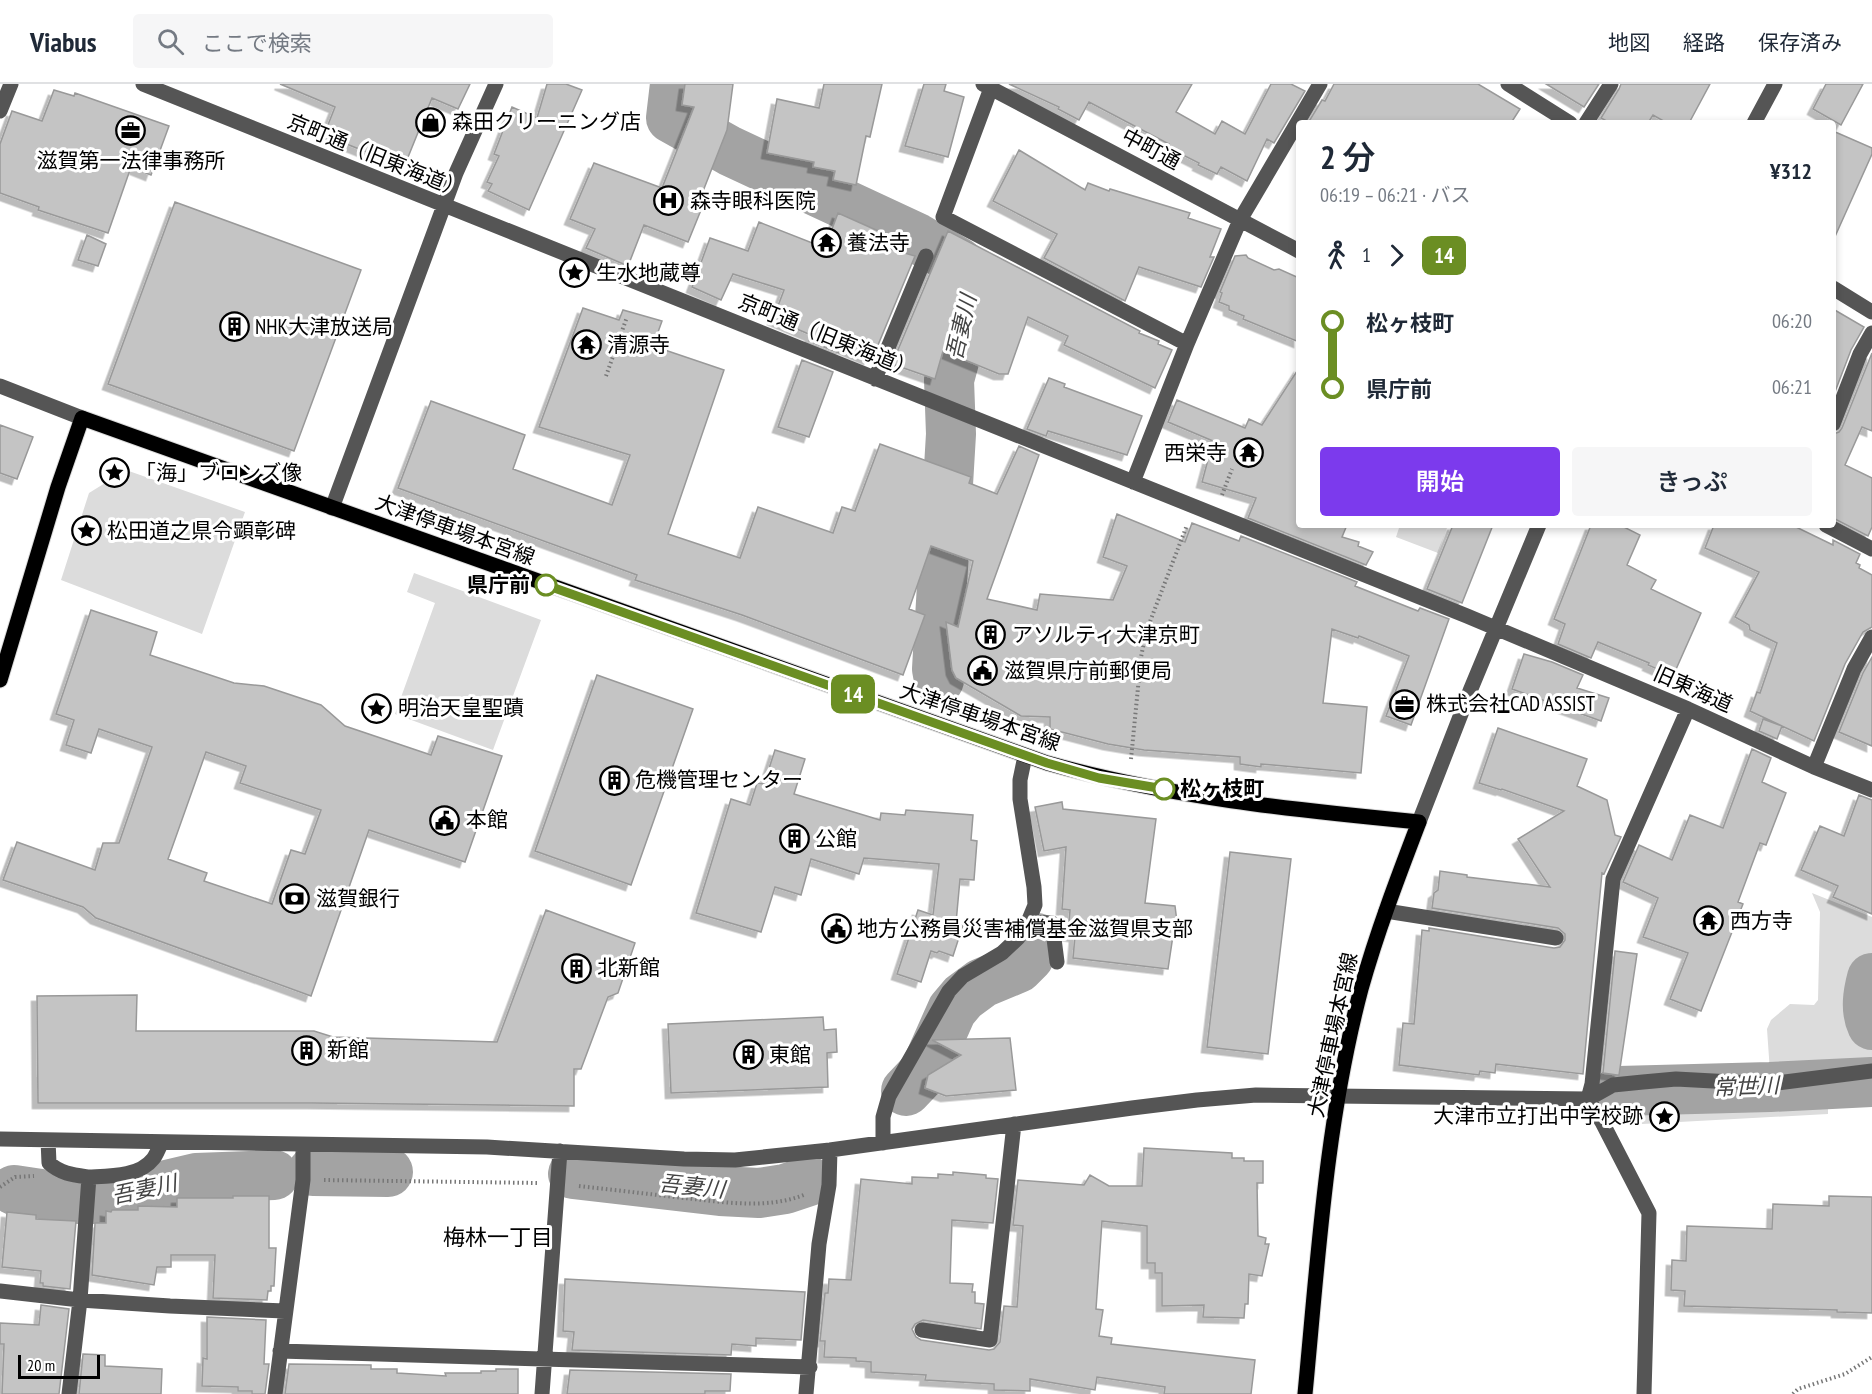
<!DOCTYPE html>
<html lang="ja">
<head>
<meta charset="utf-8">
<style>
  body { margin:0; font-family:"PT Sans Narrow","Noto Sans JP",sans-serif; background:#f6f6f7; color:#1f2937; height:100vh; display:flex; flex-direction:column; font-size:22px; white-space:nowrap }
  * { box-sizing:border-box; margin:0 }
  p { font-size:20px; color:#747a83 }
  .icon { flex:none; width:33px; height:33px; fill:none; stroke:currentColor; stroke-width:2; stroke-linecap:round; stroke-linejoin:round }
  .map { position:relative; flex:1; overflow:hidden }
  .side { position:absolute; left:1296px; top:36px; width:540px; height:408px; display:flex; flex-direction:column; background:#fff; border-radius:6px; box-shadow:0 3px 9px #0003 }
  .side>* { flex:none }
  .badge { padding:0 12px; border-radius:9px; font-size:21px; line-height:39px }
  .scale { position:absolute; left:18px; bottom:15px; width:82px; box-sizing:border-box; padding-left:6px; border:3px solid #000; border-top:0; font-size:16px; line-height:21px; white-space:nowrap; color:#000; -webkit-text-stroke:4px #fff; paint-order:stroke }
  .map>.badge { position:absolute; translate:-50% -50%; box-shadow:0 0 0 3px #fff }
  .legs { display:flex; align-items:center; gap:9px; height:66px; padding:0 24px; font-size:20px }
  .legs p { margin-inline-start:auto }
  .head { display:flex; align-items:center; justify-content:space-between; height:102px; padding:0 24px }
  h1 { font-size:33px; font-weight:600; line-height:45px }
  .cta { display:flex; gap:12px; margin-top:auto; padding:12px 24px }
  .cta a { flex:1; height:69px; border-radius:6px; background:#7c3aed; color:#fff; font-size:24px; font-weight:600; line-height:69px; text-align:center }
  .cta a+a { background:#f6f6f7; color:#1f2937 }
  ul { padding:0 24px; list-style:none }
  li { display:flex; align-items:center; gap:21px; height:66px; font-size:22px }
  li i { display:grid; place-items:center; width:9px; height:100%; margin:0 8px; background:currentColor }
  li i::after { content:''; width:15px; height:15px; margin:-8px; border:4px solid; border-radius:50%; background:#fff }
  li p { margin-inline-start:auto }
  li:first-child i { background:linear-gradient(#0000 50%,currentColor 0) }
  li:last-child i { background:linear-gradient(currentColor 50%,#0000 0) }
  header { display:flex; align-items:center; gap:36px; box-sizing:border-box; height:84px; padding:0 30px; background:#fff; border-bottom:2px solid #e0e1e3 }
  header strong { font-size:28px }
  nav { display:flex; gap:33px; margin-inline-start:auto; font-size:21px }
  .search { width:420px; height:54px; background:#f6f6f7; display:flex; align-items:center; gap:15px; box-sizing:border-box; padding:0 21px; border-radius:6px; color:#747a83; font-size:22px }
  .map>svg:first-child { display:block }
</style>
</head>
<body>
<header>
<strong>Viabus</strong>
<div class="search"><svg class="icon" aria-label="search" viewBox="0 0 24 24"><circle cx="10" cy="10" r="6"/><path d="M15 15l6 6"/></svg>ここで検索</div>
<nav><a>地図</a><a>経路</a><a>保存済み</a></nav>
</header>
<div class="map">
<svg width="1872" height="1310" viewBox="0 0 1872 1310">
  <defs>
    <filter id="shadow"><feDropShadow dx="-5.5" dy="5.5" stdDeviation="0" flood-color="#0004"/></filter>
  </defs>
  <rect width="100%" height="100%" fill="#fff"/>
  <path fill="#dcdcdc" d="M126,386L245,428L202,550L61,496L89,409Z
    M1400,441H1448L1438,469L1396,453Z
    M414,489L541,536L493,666L395,630L435,519L407,508Z
    M1812,809L1872,833V875L1865,907L1866,937L1872,953V980L1770,988L1767,945L1771,936L1790,920L1814,921L1818,916L1820,828Z
    M1828,1005V1030L1624,1041L1608,1018L1622,1012Z"/>
  <g fill="none" stroke-linecap="round" stroke-linejoin="round">
    <path stroke="#a3a3a3" stroke-width="50" d="M675,0L671,34L730,67L917,154L958,178L971,190V214L949,296L951,350L937,585L939,596
      M1872,894C1868,909 1865,926 1872,941
      M906,1007L925,987L952,926L963,913L982,899L1018,884L1029,873L1037,854
      M1619,1007L1770,1003L1872,998
      M313,1087L388,1088
      M573,1090L720,1107L759,1109L785,1105L809,1097
      M14,1106L74,1115H107L196,1094L274,1091"/>
  </g>
  <path fill="#c4c4c4" stroke="#999" stroke-width="1.5" fill-rule="evenodd" filter="url(#shadow)" d="M280,0H470L458,25L432,14L404,83L324,51L335,23Z
    M547,0H566L582,6L529,126L488,107L492,100L487,98L499,72L494,70L512,23L537,34Z
    M685,0H733L727,46L698,120L701,126L688,158L644,141L628,182L586,164L595,145L570,135L594,79L662,104L694,23L682,21Z
    M824,0H882L870,53L866,52L856,101L833,96L835,87L813,83L814,78L767,69L777,15L819,24Z
    M924,0H946L944,7L964,13L948,73L905,62Z
    M1009,0H1192L1176,28L1215,50L1222,37L1245,50L1271,0H1291L1305,7L1274,59L1267,55L1247,97L1221,83L1217,90L1198,81L1199,79L1167,63L1169,60L1089,18L1079,36L1058,25L1059,23Z
    M1334,0H1478L1520,25L1511,39H1308L1322,16L1325,17Z
    M1546,0H1599L1584,23Z
    M1621,0H1710L1689,39H1667L1653,31L1648,39H1610L1601,34L1619,5Z
    M1826,0H1863L1841,41L1813,25Z
    M54,6L74,12L75,9L169,42L151,91L131,83L108,149L38,126L39,123L0,109V60L12,27L42,37Z
    M1833,47L1872,64V70L1833,157Z
    M1019,66L1085,106L1088,99L1109,107L1110,105L1190,129L1188,134L1221,145L1210,173H1214L1201,203L1139,183L1125,217L1044,174L1057,150L993,117Z
    M175,118L361,186L294,367L108,300Z
    M838,129L885,150L880,162L915,172L873,273L870,272L869,275L841,263L839,269L809,257L811,251L773,235L784,206L733,190L721,216L692,203L710,154L748,167L759,138L825,164Z
    M948,147L1140,247L1139,249L1159,257L1158,260L1172,266L1155,304L1064,261L1068,252L1028,233L1008,290H999L943,267L935,295L892,280Z
    M87,151L106,160L98,182L78,176Z
    M1246,171L1248,174L1274,186L1279,185L1299,194V258L1243,235L1244,232L1229,226V222L1219,218L1222,209L1220,208L1235,172Z
    M583,224L619,236L623,226L662,237L653,262L724,286L668,450L740,474L758,423L833,449L842,423L855,427L880,360L971,393L969,399L997,410L1019,362L1039,371L987,515L1037,526L1040,510L1113,516L1127,482L1103,473L1117,430L1185,458L1192,439L1239,457L1241,452L1357,498L1355,502L1418,527L1420,524L1449,535L1411,641L1386,632L1409,572L1359,552L1358,554L1332,545L1323,619L1367,623L1361,689L1261,680V683L1240,680V673L1144,666L1108,660L1050,645V633L1021,632L956,594L952,586L946,538L958,543L973,477L931,462L909,525L925,531L903,591L742,531L635,496L637,491L398,404L431,317L525,351L513,385L612,421L630,371L539,343Z
    M1833,225L1864,243L1851,266L1833,313Z
    M1872,269V347L1862,343L1845,381L1872,394V443L1868,452L1833,434V350L1839,348L1842,344Z
    M802,276L833,288L809,353L778,343Z
    M1299,284V441H1347L1342,453L1359,458L1358,462L1373,468L1366,481L1248,434L1256,414L1202,398L1213,357L1168,338L1177,316L1245,344L1249,335L1262,341Z
    M1049,294L1065,300L1064,303L1142,332L1127,371L1048,347L1046,352L1027,345Z
    M0,341L33,353L17,395L0,389Z
    M1453,441H1493L1462,519L1427,505Z
    M1591,441H1620L1640,451L1627,481L1656,496L1651,505L1701,529L1673,592L1648,581L1649,579L1598,558L1591,574L1558,560L1565,540L1554,535Z
    M1714,441H1792L1833,461V456L1860,470L1856,479L1860,481L1859,484L1872,491V543L1863,548L1845,580L1814,657L1782,642L1777,655L1759,647L1763,635L1782,642L1750,627L1757,608L1760,609L1777,559L1750,546L1749,541L1735,533L1759,488L1705,464Z
    M91,526L157,548L150,571L234,599L264,602L321,621L345,642L431,671L438,652L502,672L465,778L369,746L311,912L96,834L83,823L3,796L17,758L95,786L103,759H119L152,663L99,645L91,669L66,661L74,636L56,630ZM206,668L246,682L240,699L321,726L305,770L291,766L272,820L204,797L207,789L168,775Z
    M1524,570L1552,578L1583,591L1577,604L1609,614L1601,637L1512,605Z
    M1872,573V662L1839,648L1863,589Z
    M597,591L693,625L631,801L535,767Z
    M1498,644L1587,675L1577,702L1607,716L1615,751L1621,753L1604,790L1602,789L1583,990L1496,980L1495,989L1480,987L1479,991L1399,981L1403,939L1414,940L1422,846L1429,847V844L1554,864L1560,863L1565,856V850L1558,844L1432,824L1434,809L1438,806L1440,787L1467,791V793L1550,803L1518,755L1564,727L1502,705L1501,706L1479,699Z
    M1752,665L1771,674L1762,698L1786,709L1766,761L1760,759L1738,818L1743,820L1701,927L1670,915L1688,869L1643,853L1658,814L1623,798L1639,761L1672,776L1690,731L1723,744Z
    M775,666L805,675L794,710L880,736L881,729L905,731L906,726L973,731L971,756L977,757L974,796L960,795L956,839L963,841L953,872L939,867L937,869L931,867L921,898L897,890L918,826L933,831L939,780L864,774L859,790L811,775L801,811L775,803L761,848L696,829L731,715L750,721L757,699L764,700Z
    M1859,711L1872,716V830L1833,813L1838,802L1801,786L1820,742L1844,752Z
    M1062,718L1063,725L1156,735L1145,819L1175,822L1178,846L1174,845L1168,885L1073,874L1075,852L1068,851L1070,826L1062,825L1066,763L1044,767L1035,723Z
    M1230,768L1291,775L1268,970L1207,963Z
    M546,826L635,859L618,909L608,913L581,985H574V1022L312,1019H38L37,912L137,911L136,947H314L333,953L497,958Z
    M1615,867L1637,870L1619,991H1617L1603,989Z
    M823,933L824,946L836,945L837,968L827,969L828,1003L671,1009L668,940Z
    M1010,954L1016,1006L946,1012L925,1004L928,991L961,971L932,956Z
    M1144,1064L1232,1069V1074H1244V1077H1263V1099H1257L1258,1152L1266,1154L1265,1160H1269L1262,1192L1249,1190L1248,1220H1245L1244,1234L1203,1233L1204,1221L1162,1222V1189H1155V1179H1147V1142L1102,1137L1096,1225L1103,1226L1099,1252L1112,1254L1111,1260L1255,1276L1251,1310H1164L1165,1303L1097,1293L1095,1306L1030,1295V1307L994,1306V1300L925,1296L926,1291L871,1288V1278L856,1277V1274L824,1273L825,1257H820L825,1209H828L829,1195L851,1196L861,1095L912,1100V1093L938,1094V1090L953,1091V1088L986,1091V1094L998,1095L993,1139L952,1136L950,1199L973,1200L972,1208H975V1219L984,1220L981,1245L923,1236L915,1240L912,1245L916,1253L921,1256L989,1266L994,1265L1000,1258L1004,1222L1017,1223L1023,1142L1013,1141L1018,1096L1084,1101L1090,1091L1109,1102H1142Z
    M233,1112H269V1164H276L274,1202H271V1207H268L267,1216L213,1214L215,1171H171V1183H157L154,1201L92,1191L95,1139H106V1127L111,1128L112,1126H138V1122L177,1123V1114H233Z
    M1829,1112L1872,1113V1229L1837,1228V1226L1684,1222L1685,1207L1671,1206L1672,1176L1686,1177L1687,1142L1772,1145L1773,1120L1829,1122Z
    M7,1128L36,1131V1135L76,1137L70,1205L43,1202V1199H40L41,1187L2,1183Z
    M565,1195L805,1208L801,1256L756,1254V1262L732,1260L731,1271L572,1266L574,1248L563,1247Z
    M41,1221L69,1225L59,1310H2L4,1260H0V1239L39,1241Z
    M207,1233L266,1236L264,1280H269L265,1310H252V1307H238V1303L202,1302L203,1274L207,1275Z
    M83,1270L105,1271V1282L162,1285L161,1310H79Z
    M289,1280L371,1281V1285H397V1289L446,1292L445,1289H481V1287H496V1285H518V1310H285Z
    M570,1286L731,1290L730,1307H705V1310H567Z"/>
  <g fill="none" stroke-linecap="round" stroke-linejoin="round">
    <defs>
      <path id="major" d="M0,596L58,403L82,334L1047,679C1168,713 1294,726 1419,738C1398,793 1377,848 1361,905C1326,1037 1318,1175 1305,1310"/>
    </defs>
    <use href="#major" stroke="#dbdbdb" stroke-width="17"/>
    <path stroke="#777" stroke-width="4" stroke-dasharray="1.5 3" stroke-linecap="butt" d="M606,292L627,233
      M1222,411L1232,385
      M1131,675L1141,573L1146,548L1187,441
      M324,1096L539,1099
      M579,1102C614,1106 649,1110 684,1114C724,1118 768,1126 806,1110
      M0,1103L15,1093L34,1092
      M1793,1310L1798,1305L1845,1290L1872,1273"/>
    <path stroke="#555" stroke-width="15" d="M143,0L1467,532L1688,625L1814,683L1872,706
      M983,0L1299,167
      M1508,0L1570,39
      M991,4L943,133L1187,260
      M0,27L11,0
      M1586,39L1611,0
      M1754,39L1775,0
      M1833,204L1872,228
      M875,295L926,172
      M0,302L82,334
      M1833,340L1860,270L1872,249
      M1133,398L1187,260L1240,136L1320,0
      M332,424L456,89L496,0
      M1826,441L1872,465
      M1814,683L1854,585L1872,553
      M1419,738L1470,607L1539,441
      M1386,827L1556,854
      M1028,838L1052,839L1057,878
      M0,1055L487,1063L684,1075L735,1076L830,1066L1132,1024L1197,1016L1256,1011L1588,1015L1613,1001L1643,998L1676,995L1769,1000L1872,987
      M48,1056L49,1079C61,1090 74,1091 89,1093
      M883,1059V1033L889,1012L949,907L963,892L1002,869L1018,854L1028,838L1035,821L1034,803L1020,715V696L1025,672
      M0,1207L80,1216L170,1222L285,1227
      M922,1246L990,1256L1014,1040
      M280,1267L810,1283
      M69,1310L80,1216L89,1093C109,1092 139,1093 153,1075C157,1070 159,1063 162,1058
      M275,1310L303,1096V1061
      M542,1310L560,1067
      M806,1310L819,1160L829,1101L830,1066
      M1644,1310L1649,1129L1602,1038L1588,1015L1592,1000L1613,795L1688,625"/>
    <use href="#major" stroke="#000" stroke-width="15"/>
  </g>
  <g fill="none" stroke-linecap="round" stroke-linejoin="round">
    <defs>
      <path id="line-1" d="M546,501L1047,679L1099,694L1164,705"/>
    </defs>
    <use href="#line-1" stroke="#fff" stroke-width="14"/>
    <use href="#line-1" stroke="#6b8e23" stroke-width="9"/>
  </g>
  <defs>
    <symbol id="shop-ring" viewBox="-11 -11 22 22"><circle r="9.5" fill="#fff" stroke="#000" stroke-width="1.5"/><path d="M-5-2.5h2.3a2.7 3.5 0 0 1 5.4 0H5L5.5 6h-11ZM-1.5-2.5h3a1.5 2.3 0 0 0-3 0Z" fill="#000"/></symbol>
    <symbol id="office-ring" viewBox="-11 -11 22 22"><circle r="9.5" fill="#fff" stroke="#000" stroke-width="1.5"/><path d="M-6-3h4V-5.5h4V-3h4V5H-6ZM-1-4.5V-3h2v-1.5ZM-6 0V1H6V0Z" fill="#000"/></symbol>
    <symbol id="hospital-ring" viewBox="-11 -11 22 22"><circle r="9.5" fill="#fff" stroke="#000" stroke-width="1.5"/><path d="M-5-5h3v3.5h4V-5h3V5h-3V1.5h-4V5h-3Z" fill="#000"/></symbol>
    <symbol id="temple-ring" viewBox="-11 -11 22 22"><circle r="9.5" fill="#fff" stroke="#000" stroke-width="1.5"/><path d="M0-6L5-2H3V0L6.5 2.5H4V6H1.5V3h-3V6H-4V2.5H-6.5L-3 0V-2H-5Z" fill="#000"/></symbol>
    <symbol id="sight-ring" viewBox="-11 -11 22 22"><circle r="9.5" fill="#fff" stroke="#000" stroke-width="1.5"/><path d="M0-6L1.8-2.2L6-1.7L2.9 1.2L3.7 5.4L0 3.3L-3.7 5.4L-2.9 1.2L-6-1.7L-1.8-2.2Z" fill="#000"/></symbol>
    <symbol id="building-ring" viewBox="-11 -11 22 22"><circle r="9.5" fill="#fff" stroke="#000" stroke-width="1.5"/><path d="M-4-6H4V6H1V3H-1V6H-4ZM-2.5-4.3h1.7v1.8h-1.7ZM.8-4.3h1.7v1.8H.8ZM-2.5-1h1.7V.8h-1.7ZM.8-1h1.7V.8H.8Z" fill="#000"/></symbol>
    <symbol id="civic-ring" viewBox="-11 -11 22 22"><circle r="9.5" fill="#fff" stroke="#000" stroke-width="1.5"/><path d="M-.6-6.5H3V-4.5H.6V-3L4-1V1h2V6H-6V1h2V-1L-.6-3ZM-1.2 2.5V6h2.4V2.5Z" fill="#000"/></symbol>
    <symbol id="bank-ring" viewBox="-11 -11 22 22"><circle r="9.5" fill="#fff" stroke="#000" stroke-width="1.5"/><path d="M-6-4H6V4H-6ZM0-2.3a2.3 2.3 0 1 0 0 4.6a2.3 2.3 0 1 0 0-4.6Z" fill="#000"/></symbol>
  </defs>
  <g fill-rule="evenodd">
    <use href="#shop-ring" x="414" y="22" width="33" height="33"/>
    <use href="#office-ring" x="114" y="30" width="33" height="33"/>
    <use href="#hospital-ring" x="652" y="100" width="33" height="33"/>
    <use href="#temple-ring" x="810" y="142" width="33" height="33"/>
    <use href="#sight-ring" x="558" y="172" width="33" height="33"/>
    <use href="#building-ring" x="218" y="226" width="33" height="33"/>
    <use href="#temple-ring" x="570" y="244" width="33" height="33"/>
    <use href="#temple-ring" x="1232" y="352" width="33" height="33"/>
    <use href="#sight-ring" x="98" y="372" width="33" height="33"/>
    <use href="#sight-ring" x="70" y="430" width="33" height="33"/>
    <use href="#building-ring" x="974" y="534" width="33" height="33"/>
    <use href="#civic-ring" x="966" y="570" width="33" height="33"/>
    <use href="#office-ring" x="1388" y="604" width="33" height="33"/>
    <use href="#sight-ring" x="360" y="608" width="33" height="33"/>
    <use href="#building-ring" x="598" y="680" width="33" height="33"/>
    <use href="#civic-ring" x="428" y="720" width="33" height="33"/>
    <use href="#building-ring" x="778" y="738" width="33" height="33"/>
    <use href="#bank-ring" x="278" y="798" width="33" height="33"/>
    <use href="#temple-ring" x="1692" y="820" width="33" height="33"/>
    <use href="#civic-ring" x="820" y="828" width="33" height="33"/>
    <use href="#building-ring" x="560" y="868" width="33" height="33"/>
    <use href="#building-ring" x="290" y="950" width="33" height="33"/>
    <use href="#building-ring" x="732" y="954" width="33" height="33"/>
    <use href="#sight-ring" x="1648" y="1016" width="33" height="33"/>
  </g>
  <g fill="#fff" stroke="#6b8e23" stroke-width="3">
    <circle cx="546" cy="501" r="10"/>
    <circle cx="1164" cy="705" r="10"/>
  </g>
  <g text-anchor="middle" stroke-width="6" stroke-linejoin="round" paint-order="stroke">
    <g font-size="21" fill="#000" stroke="#fff" text-anchor="start">
      <text x="452" y="45">森田クリーニング店</text>
      <text x="131" y="84" text-anchor="middle">滋賀第一法律事務所</text>
      <text x="690" y="124">森寺眼科医院</text>
      <text x="847" y="166">養法寺</text>
      <text x="596" y="196">生水地蔵尊</text>
      <text x="255" y="250">NHK大津放送局</text>
      <text x="607" y="268">清源寺</text>
      <text x="1227" y="376" text-anchor="end">西栄寺</text>
      <text x="135" y="396">「海」ブロンズ像</text>
      <text x="107" y="454">松田道之県令顕彰碑</text>
      <text x="1012" y="558">アソルティ大津京町</text>
      <text x="1004" y="594">滋賀県庁前郵便局</text>
      <text x="1426" y="627">株式会社CAD ASSIST</text>
      <text x="398" y="631">明治天皇聖蹟</text>
      <text x="635" y="703">危機管理センター</text>
      <text x="466" y="743">本館</text>
      <text x="815" y="762">公館</text>
      <text x="316" y="822">滋賀銀行</text>
      <text x="1730" y="844">西方寺</text>
      <text x="857" y="852">地方公務員災害補償基金滋賀県支部</text>
      <text x="597" y="891">北新館</text>
      <text x="327" y="973">新館</text>
      <text x="769" y="978">東館</text>
      <text x="1643" y="1039" text-anchor="end">大津市立打出中学校跡</text>
    </g>
    <g font-size="21" fill="#000" stroke="#fff">
      <text transform="translate(1151 65) rotate(28)" y="7">中町通</text>
      <text transform="translate(376 72) rotate(22)" y="7">京町通（旧東海道）</text>
      <text transform="translate(827 252) rotate(22)" y="7">京町通（旧東海道）</text>
      <text transform="translate(455 446) rotate(20)" y="7">大津停車場本宮線</text>
      <text transform="translate(1693 605) rotate(24)" y="7">旧東海道</text>
      <text transform="translate(980 633) rotate(19)" y="7">大津停車場本宮線</text>
      <text transform="translate(1333 951) rotate(-78)" y="7">大津停車場本宮線</text>
    </g>
    <g font-size="21" font-weight="bold" fill="#000" stroke="#fff" text-anchor="end">
      <text x="530" y="508">県庁前</text>
      <text x="1180" y="712" text-anchor="start">松ヶ枝町</text>
    </g>
    <g font-size="22" font-style="italic" fill="#444" stroke="#fff">
      <text transform="translate(961 243) rotate(-77)" y="8">吾妻川</text>
      <text transform="translate(1746 1002) rotate(-2)" y="8">常世川</text>
      <text transform="translate(692 1102) rotate(6)" y="8">吾妻川</text>
      <text transform="translate(144 1105) rotate(-12)" y="8">吾妻川</text>
    </g>
    <g font-size="22" fill="#000" stroke="#fff">
      <text x="498" y="1161">梅林一丁目</text>
    </g>
  </g>
</svg>
<div class="scale">20 m</div>
<b class="badge" style="left:853px;top:610px;background:#6b8e23;color:#fff">14</b>
<section class="side">
<div class="head"><div><h1>2 分</h1><p>06:19 – 06:21 · バス</p></div><b>¥312</b></div>
<div class="legs"><svg class="icon" aria-label="walk" viewBox="0 0 24 24"><circle cx="13" cy="4" r="2"/><path d="M13 8l-2 6 4 7M11 14l-3 7M7 12l3-4h3l4 4"/></svg>1<svg class="icon" aria-label="forward" viewBox="0 0 24 24"><path d="M9 5l7 7-7 7"/></svg><b class="badge" style="background:#6b8e23;color:#fff">14</b></div>
<ul>
<li><i style="color:#6b8e23"></i><b>松ヶ枝町</b><p>06:20</p></li>
<li><i style="color:#6b8e23"></i><b>県庁前</b><p>06:21</p></li>
</ul>
<div class="cta"><a>開始</a><a>きっぷ</a></div>
</section>
</div>
</body>
</html>
